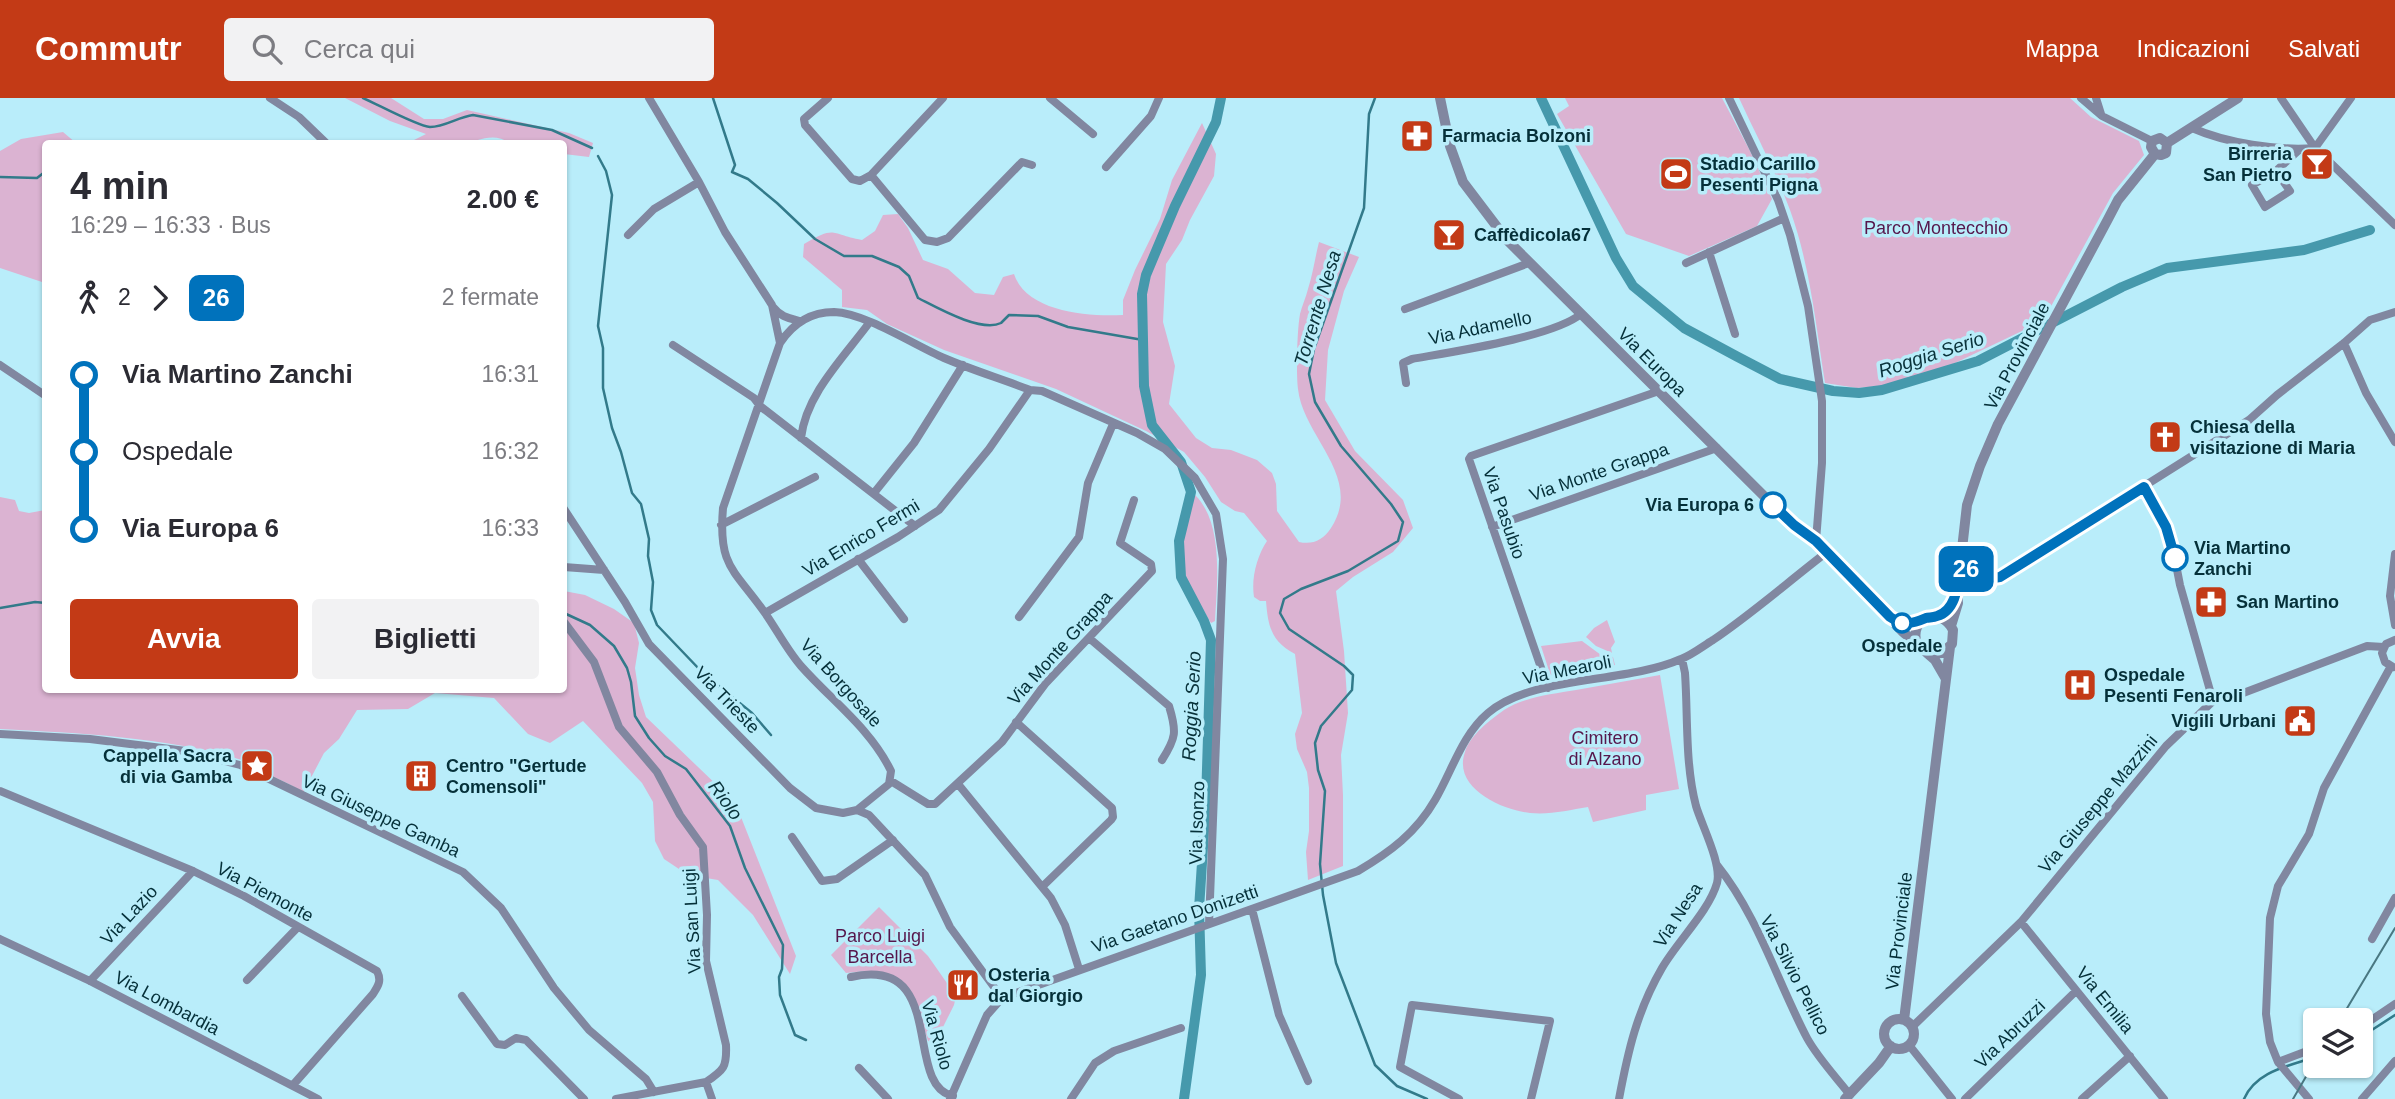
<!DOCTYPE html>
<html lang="it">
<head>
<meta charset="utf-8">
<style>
  body { margin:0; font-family:Arial,sans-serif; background:#f2f2f3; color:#2b2b33; height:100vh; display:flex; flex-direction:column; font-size:26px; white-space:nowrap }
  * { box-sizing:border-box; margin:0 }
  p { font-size:23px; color:#7c7c81 }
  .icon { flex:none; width:38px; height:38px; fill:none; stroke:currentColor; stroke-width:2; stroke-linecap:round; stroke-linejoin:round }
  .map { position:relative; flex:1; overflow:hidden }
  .sheet { position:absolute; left:42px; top:42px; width:525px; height:553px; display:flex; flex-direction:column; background:#fff; border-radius:7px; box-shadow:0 2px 5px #0004 }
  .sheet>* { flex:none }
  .badge { padding:0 14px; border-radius:10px; font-size:24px; line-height:46px }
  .tools { position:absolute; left:2303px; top:910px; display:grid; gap:14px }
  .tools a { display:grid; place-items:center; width:70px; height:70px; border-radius:7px; background:#fff; box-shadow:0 2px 5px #0004; font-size:35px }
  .map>.badge { position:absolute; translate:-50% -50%; box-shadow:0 0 0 4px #fff }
  .legs { display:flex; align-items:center; gap:10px; height:77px; padding:0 28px; font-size:23px }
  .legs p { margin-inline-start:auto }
  .overview { display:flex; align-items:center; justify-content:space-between; height:119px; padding:0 28px }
  h1 { font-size:38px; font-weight:700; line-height:52px }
  .action { display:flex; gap:14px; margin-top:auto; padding:14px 28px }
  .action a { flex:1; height:80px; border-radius:7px; background:#c33a16; color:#fff; font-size:28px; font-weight:700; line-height:80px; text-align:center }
  .action a+a { background:#f2f2f3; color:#2b2b33 }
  ul { padding:0 28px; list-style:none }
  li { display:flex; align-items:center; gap:24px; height:77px; font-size:26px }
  li i { display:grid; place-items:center; width:10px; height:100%; margin:0 9px; background:currentColor }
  li i::after { content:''; width:18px; height:18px; margin:-9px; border:5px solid; border-radius:50%; background:#fff }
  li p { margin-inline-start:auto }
  li:first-child i { background:linear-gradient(#0000 50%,currentColor 0) }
  li:last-child i { background:linear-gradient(currentColor 50%,#0000 0) }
  header { display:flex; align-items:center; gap:42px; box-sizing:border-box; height:98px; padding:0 35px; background:#c33a16; color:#fff }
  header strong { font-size:33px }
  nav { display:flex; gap:38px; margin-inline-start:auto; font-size:24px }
  .search { width:490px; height:63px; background:#f2f2f3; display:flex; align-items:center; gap:18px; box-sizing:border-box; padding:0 24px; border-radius:7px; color:#7c7c81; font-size:26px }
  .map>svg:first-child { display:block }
</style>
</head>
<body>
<header>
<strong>Commutr</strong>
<div class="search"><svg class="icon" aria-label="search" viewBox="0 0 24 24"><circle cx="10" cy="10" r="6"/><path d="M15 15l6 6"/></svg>Cerca qui</div>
<nav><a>Mappa</a><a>Indicazioni</a><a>Salvati</a></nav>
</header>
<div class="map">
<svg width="2395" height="1001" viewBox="0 0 2395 1001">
  <rect width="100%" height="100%" fill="#b9edfa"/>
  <path fill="#dbb3d2" d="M345,0H391L424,21H443L467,12L569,35L593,45L589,59L564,56V46L510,45C492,33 478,44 460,46C443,47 425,46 408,45L426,36L390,23Z
    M1565,0H1722L1749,51L1772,101L1757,128L1689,158L1626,136L1557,16L1569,8Z
    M1739,0H2070L2091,19L2139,43L2144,57L2113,95L2043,223L1953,266L1895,287L1857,290L1825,285C1816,228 1810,167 1790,112C1776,74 1756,37 1739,0Z
    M1202,25L1216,56L1214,78L1190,122L1182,142L1166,166L1163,224L1175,268L1169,306L1196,340L1212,350L1231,352L1257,362L1272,375L1276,386L1277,413L1299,444C1313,447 1323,442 1331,430C1364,379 1303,339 1298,291C1296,276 1297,232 1300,216C1302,208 1306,199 1308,191C1313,175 1315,160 1319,144L1359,159L1344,193L1328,252L1325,302L1355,353L1403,402L1413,430L1393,454L1353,479L1336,493L1344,553L1348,615L1341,657L1343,697V768L1308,782L1306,754L1309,733V690L1307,674L1297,651L1295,636L1302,615L1295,556C1271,543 1268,528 1266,503H1260L1254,499C1251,480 1257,458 1267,443L1244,415L1235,413L1221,404L1205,379L1184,354L1146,333L1056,291L944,252L887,226L867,212L842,209V192L803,159L804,146C837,127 829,136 862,142L875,133L883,117L898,116L908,130L923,162L948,171L975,195L994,197L1003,179L1014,176C1026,214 1088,219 1123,217V202L1135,172L1160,121L1172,82Z
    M63,34L76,45L46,46L45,185L0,170V53L21,41Z
    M1195,397C1224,425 1217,486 1215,523L1211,525C1204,513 1188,487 1185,475C1180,451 1185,419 1195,397Z
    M0,399L15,402L19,413L29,415L45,412L46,592H564V493L585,497L614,511L634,525L639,545L635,570L639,597L646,619L723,693L739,714L796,858L790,876L753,817L718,782L688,777L664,761L655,743L653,704L642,685L583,623L550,645L528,636L494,600L435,595L408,611L357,612L339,641L324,655L303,695C293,687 282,683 270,677C261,672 252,665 242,662C168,639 77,635 0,631Z
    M1607,522L1615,544L1611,550L1612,555L1596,548L1586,539L1594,530Z
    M1582,543L1601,557L1613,559L1615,567L1556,580L1550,576L1541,548Z
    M1660,577L1679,691L1646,697V712L1593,724L1588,709C1569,712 1550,717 1530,715C1502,712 1452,690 1465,654C1470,637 1490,622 1504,612C1524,599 1552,596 1576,592C1604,587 1632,582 1660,577Z
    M879,809L928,858L956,898L954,907L935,945L928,943L914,899L879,875L866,873L846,875L831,857Z"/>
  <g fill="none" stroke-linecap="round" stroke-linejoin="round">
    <path stroke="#327a8a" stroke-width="2.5" d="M363,0C377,6 417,28 430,29C445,29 458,19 473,17L552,32L592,50
      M713,0L735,67L732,74L748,81L777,105L815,141L844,158H872L899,169L909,178L918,200C936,209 981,235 1001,225C1002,224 1008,218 1009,217L1038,218L1068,229L1143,242
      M1375,0L1369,16L1364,110L1314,251L1309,276L1315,304L1341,348L1391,406L1403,424L1398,443L1348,473L1301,491L1284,501L1280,515L1289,531L1344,568L1353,577L1352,592L1321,628L1315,645L1318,672L1325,693L1320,766L1323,797L1336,865L1375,967L1397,988L1427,1001
      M598,58L606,73L612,97L598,228L603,250V290L612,330L621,354L632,395L641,406L649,441L648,458L653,484L651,512L657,527L701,573
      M0,79L37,80L46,73
      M0,510L35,504L46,505
      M564,515L590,527L614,548L627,570L631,584L635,618L649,640L665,658L686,671L730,728L745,770L783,847L782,871L779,879L780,897L795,937L806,942
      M709,580L752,615L771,637
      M2361,939L2395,917
      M2244,1001C2256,973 2289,968 2315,959"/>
    <path stroke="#4699ac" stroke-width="10" d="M1541,0L1616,160L1633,188L1684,230L1736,258L1780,281L1833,293L1859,295L1882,292L1978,263L2122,189L2167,170L2304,152L2370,132
      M1184,1001L1201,877L1199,811L1206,703L1211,542L1204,523L1181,479L1179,443L1191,394L1181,364L1152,327L1144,288L1142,196L1146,177L1175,108L1216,24L1221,0"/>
    <path stroke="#8187a0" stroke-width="8" d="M270,0L299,19L327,46
      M828,0L804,21L805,27L852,81L860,83L871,77
      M943,0L871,77L925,142L937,144L948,140L1022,64L1032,67
      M1050,0L1093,36
      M1729,0L1778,102L1790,137L1808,208L1822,303V365L1816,443
      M2081,0L2102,18L2152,43
      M2096,0L2101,16
      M2281,0L2315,50L2395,127
      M2192,30C2226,45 2278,53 2315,50
      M2315,50L2351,0
      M1106,69L1151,18L1159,0
      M2276,73L2290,93L2265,109L2252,87Z
      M2276,73L2300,51
      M628,137L654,111L699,84
      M1709,154L1735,236
      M1686,165L1784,120
      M773,209C781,219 788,220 800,223
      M1405,211L1529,165
      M780,245C792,227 810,214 834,214C865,215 914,247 944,260C972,272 1002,281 1030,292L1042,293L1137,335L1165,351L1195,380L1216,416L1223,461L1209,826
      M2344,245L2366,295L2395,344
      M673,247L754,300L760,308L915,428
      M0,267L46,298
      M1406,285L1403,265L1412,261C1451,254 1553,239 1581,216
      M801,340C806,296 844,259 869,225
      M2144,389L2166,429L2173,451L2180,487L2213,603
      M874,395L914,345L963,267
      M564,411L625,504L649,546L790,690L816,710L843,715L857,712L889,686L891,673C870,630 832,603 801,568C787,552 777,532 765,515C734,471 718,469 723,410L780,245L772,207L725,134L699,84L649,0
      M721,427L815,379
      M1492,429L1717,350
      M2395,456L2390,498L2395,527
      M858,461L904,521
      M1961,465L1977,478L2000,479L2249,322L2277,297L2344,245L2370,222L2395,214
      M564,469L604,472
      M765,515L898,439L939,412L989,351L1030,292
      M1019,519L1079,439L1088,385L1113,326
      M564,524L594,564L619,629L657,674L680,717L703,749L707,817L706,863L726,947C727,969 724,972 706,984
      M1089,540L1169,608C1177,634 1176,640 1162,662
      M2393,569L2385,564L2382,555L2386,546L2395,542
      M1548,590L1469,361L1471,358L1659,293
      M1016,624L1112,710L1113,719L1111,722L1043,788
      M0,636L90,641L186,653L240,667L463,774L501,810L554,890L589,932L646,981L654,994
      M891,683L928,706H935L1002,644L1045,586L1152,473L1151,466L1120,445L1134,402
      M958,686L1051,800L1065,827L1079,871
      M0,693L193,773L244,798L377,873C382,883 378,888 373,896L293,987
      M857,712L869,717L925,777L950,829L1002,900
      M792,739L822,783L837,781L893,742
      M1717,767C1758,818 1777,883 1807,940C1818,960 1836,979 1850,997
      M1252,811L1279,917L1308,983
      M2021,824L2164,1001
      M0,841L90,883L318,1001
      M2372,841L2395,800
      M851,879C949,857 902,987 953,998
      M247,882L298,829
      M90,883L193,773
      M462,898L497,946L505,947L516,940L526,942L584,1001
      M1912,929L2021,824L2166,648L2213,603L2238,597L2367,548L2384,549
      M2361,929L2395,906
      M1909,947L1952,1001
      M2278,964L2315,950
      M859,970L888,1001
      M616,1001L706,984L712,1001
      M950,1001L987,917L1002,900L1358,773C1390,754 1416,735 1435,702C1452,673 1462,637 1488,615C1532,577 1625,586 1681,561C1692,557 1703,548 1713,542C1753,515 1789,483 1827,454
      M1071,1001L1095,965L1114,953L1181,930
      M1459,1001L1400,969L1412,907L1550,923L1531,1001
      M1619,1001C1628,953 1637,913 1662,870C1677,844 1709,813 1717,785C1722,766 1702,728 1696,708C1685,666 1688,619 1685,575L1682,561
      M1965,1001L2076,893
      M2082,1001L2130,958
      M2309,1001L2278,964L2270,944L2266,916L2270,820L2278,788L2309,736L2324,690L2391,568
      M2362,1001L2395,963"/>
    <path stroke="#8187a0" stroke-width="10" d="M1440,0L1450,48L1463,84L1507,142L1773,407L1794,427L1816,443L1903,534L1935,562L1946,581
      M2167,45L2238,0
      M2155,56L2151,49L2152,43L2160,40L2167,45
      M2155,56L2161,57L2166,55L2167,45
      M1938,519L1951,506L1957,495
      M1951,528L1958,505L1957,495L1967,407L1980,368L1998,326L2107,123L2118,102L2155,56
      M1917,546C1908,520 1940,507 1953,532L1952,546L1942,555L1928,556
      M1884 936a15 15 0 1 1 30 0a15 15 0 1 1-30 0Z
      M1904,922L1950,549
      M1845,1001L1879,965L1891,948"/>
    <path stroke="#497882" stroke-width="2" d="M2340,922L2395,830
      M2293,1001L2315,963"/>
  </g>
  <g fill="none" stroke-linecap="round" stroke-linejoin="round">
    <defs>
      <path id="line-1" d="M1773,407L1794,427L1816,443L1890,519C1903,528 1912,526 1926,520C1929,519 1933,520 1937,518C1958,512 1958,482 1961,465C1972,477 1983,482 2000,479L2144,389L2166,429L2175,460"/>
    </defs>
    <use href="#line-1" stroke="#fff" stroke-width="16"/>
    <use href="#line-1" stroke="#0072bc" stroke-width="10"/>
  </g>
  <defs>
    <symbol id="pharmacy-square" viewBox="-11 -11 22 22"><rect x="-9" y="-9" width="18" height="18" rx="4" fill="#c33a16" stroke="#b9edfa"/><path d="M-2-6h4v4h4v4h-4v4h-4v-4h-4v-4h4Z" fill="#fff"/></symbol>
    <symbol id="bar-square" viewBox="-11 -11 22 22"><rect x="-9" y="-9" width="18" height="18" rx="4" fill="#c33a16" stroke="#b9edfa"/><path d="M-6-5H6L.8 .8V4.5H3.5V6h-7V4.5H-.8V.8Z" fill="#fff"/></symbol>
    <symbol id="stadium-square" viewBox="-11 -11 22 22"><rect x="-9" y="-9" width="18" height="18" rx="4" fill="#c33a16" stroke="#b9edfa"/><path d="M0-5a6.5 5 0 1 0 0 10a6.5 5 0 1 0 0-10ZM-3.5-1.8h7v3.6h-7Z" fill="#fff"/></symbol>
    <symbol id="church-square" viewBox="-11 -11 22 22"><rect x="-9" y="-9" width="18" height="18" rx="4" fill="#c33a16" stroke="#b9edfa"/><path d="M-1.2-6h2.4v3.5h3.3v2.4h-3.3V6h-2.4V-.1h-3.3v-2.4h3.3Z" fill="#fff"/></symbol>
    <symbol id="hospital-square" viewBox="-11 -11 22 22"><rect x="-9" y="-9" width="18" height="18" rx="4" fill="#c33a16" stroke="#b9edfa"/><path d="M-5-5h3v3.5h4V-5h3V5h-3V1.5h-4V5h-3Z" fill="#fff"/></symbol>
    <symbol id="civic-square" viewBox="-11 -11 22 22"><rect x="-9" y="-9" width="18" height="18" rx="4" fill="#c33a16" stroke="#b9edfa"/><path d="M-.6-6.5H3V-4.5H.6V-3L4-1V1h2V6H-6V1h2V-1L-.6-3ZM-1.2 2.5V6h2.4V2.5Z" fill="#fff"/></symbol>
    <symbol id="sight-square" viewBox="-11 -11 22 22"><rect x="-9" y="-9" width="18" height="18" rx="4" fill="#c33a16" stroke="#b9edfa"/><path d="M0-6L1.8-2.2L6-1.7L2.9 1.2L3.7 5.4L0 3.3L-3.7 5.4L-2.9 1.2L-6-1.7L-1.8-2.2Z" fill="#fff"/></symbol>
    <symbol id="building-square" viewBox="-11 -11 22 22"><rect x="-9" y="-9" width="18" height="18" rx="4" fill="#c33a16" stroke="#b9edfa"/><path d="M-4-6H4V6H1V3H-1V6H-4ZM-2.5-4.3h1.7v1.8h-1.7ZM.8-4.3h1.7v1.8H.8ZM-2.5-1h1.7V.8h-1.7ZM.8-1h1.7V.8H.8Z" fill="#fff"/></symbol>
    <symbol id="restaurant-square" viewBox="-11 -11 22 22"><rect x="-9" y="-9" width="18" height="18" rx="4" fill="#c33a16" stroke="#b9edfa"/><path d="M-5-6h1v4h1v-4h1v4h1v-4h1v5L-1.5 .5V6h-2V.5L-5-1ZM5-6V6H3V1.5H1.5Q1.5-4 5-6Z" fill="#fff"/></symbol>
  </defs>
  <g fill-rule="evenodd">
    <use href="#pharmacy-square" x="1398" y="19" width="38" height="38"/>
    <use href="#bar-square" x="2298" y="47" width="38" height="38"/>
    <use href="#stadium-square" x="1657" y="57" width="38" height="38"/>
    <use href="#bar-square" x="1430" y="118" width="38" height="38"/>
    <use href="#church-square" x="2146" y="320" width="38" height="38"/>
    <use href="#pharmacy-square" x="2192" y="485" width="38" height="38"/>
    <use href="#hospital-square" x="2061" y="568" width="38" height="38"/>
    <use href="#civic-square" x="2281" y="604" width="38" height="38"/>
    <use href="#sight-square" x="238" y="649" width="38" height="38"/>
    <use href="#building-square" x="402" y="659" width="38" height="38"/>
    <use href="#restaurant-square" x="944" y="868" width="38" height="38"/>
  </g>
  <g fill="#fff" stroke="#0072bc" stroke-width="3.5">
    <circle cx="1773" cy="407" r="12"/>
    <circle cx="2175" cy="460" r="12"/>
    <circle cx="1902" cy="525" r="9"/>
  </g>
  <g text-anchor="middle" stroke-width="7" stroke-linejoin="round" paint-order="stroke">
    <g font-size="18" font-weight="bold" fill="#053039" stroke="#b9edfa" text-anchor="start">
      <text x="1442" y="44">Farmacia Bolzoni</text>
      <text x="2292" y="62" text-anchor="end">Birreria<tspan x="2292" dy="21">San Pietro</tspan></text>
      <text x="1700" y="72">Stadio Carillo<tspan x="1700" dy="21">Pesenti Pigna</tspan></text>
      <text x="1474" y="143">Caffèdicola67</text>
      <text x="2190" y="335">Chiesa della<tspan x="2190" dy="21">visitazione di Maria</tspan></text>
      <text x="2236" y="510">San Martino</text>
      <text x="2104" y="583">Ospedale<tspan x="2104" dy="21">Pesenti Fenaroli</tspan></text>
      <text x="2276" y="629" text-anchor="end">Vigili Urbani</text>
      <text x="232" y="664" text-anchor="end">Cappella Sacra<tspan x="232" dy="21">di via Gamba</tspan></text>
      <text x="446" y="674">Centro "Gertude<tspan x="446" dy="21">Comensoli"</tspan></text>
      <text x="988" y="883">Osteria<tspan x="988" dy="21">dal Giorgio</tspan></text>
    </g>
    <g font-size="18" fill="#56174c" stroke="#b9edfa">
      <text x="1936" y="136">Parco Montecchio</text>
      <text x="1605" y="646">Cimitero<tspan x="1605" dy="21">di Alzano</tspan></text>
      <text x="880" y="844">Parco Luigi<tspan x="880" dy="21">Barcella</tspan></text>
    </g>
    <g font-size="18" fill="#053039" stroke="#b9edfa">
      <text transform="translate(1480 230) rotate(-12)" y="6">Via Adamello</text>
      <text transform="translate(2017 258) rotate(-62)" y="6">Via Provinciale</text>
      <text transform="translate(1652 264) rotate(45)" y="6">Via Europa</text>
      <text transform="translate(1599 374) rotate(-19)" y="6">Via Monte Grappa</text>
      <text transform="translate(1504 415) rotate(71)" y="6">Via Pasubio</text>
      <text transform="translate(861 440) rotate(-31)" y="6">Via Enrico Fermi</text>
      <text transform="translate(1060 550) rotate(-48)" y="6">Via Monte Grappa</text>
      <text transform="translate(1567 572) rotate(-11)" y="6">Via Mearoli</text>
      <text transform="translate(841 585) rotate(48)" y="6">Via Borgosale</text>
      <text transform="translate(727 602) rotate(46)" y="6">Via Trieste</text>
      <text transform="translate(2098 706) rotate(-50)" y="6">Via Giuseppe Mazzini</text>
      <text transform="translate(381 718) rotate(25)" y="6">Via Giuseppe Gamba</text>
      <text transform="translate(1197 725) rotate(-88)" y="6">Via Isonzo</text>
      <text transform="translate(265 794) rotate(28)" y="6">Via Piemonte</text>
      <text transform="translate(129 817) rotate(-47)" y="6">Via Lazio</text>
      <text transform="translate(1678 817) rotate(-57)" y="6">Via Nesa</text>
      <text transform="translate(1175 821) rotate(-19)" y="6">Via Gaetano Donizetti</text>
      <text transform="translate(692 823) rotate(-93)" y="6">Via San Luigi</text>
      <text transform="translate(1899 833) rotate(-83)" y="6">Via Provinciale</text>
      <text transform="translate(1795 877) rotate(63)" y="6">Via Silvio Pellico</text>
      <text transform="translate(2105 902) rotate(51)" y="6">Via Emilia</text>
      <text transform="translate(167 905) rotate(28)" y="6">Via Lombardia</text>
      <text transform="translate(2010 936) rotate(-44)" y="6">Via Abruzzi</text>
      <text transform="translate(937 937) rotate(74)" y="6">Via Riolo</text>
    </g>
    <g font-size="18" font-weight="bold" fill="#053039" stroke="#b9edfa" text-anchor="end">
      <text x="1754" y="413">Via Europa 6</text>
      <text x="2194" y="456" text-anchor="start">Via Martino<tspan x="2194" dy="21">Zanchi</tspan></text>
      <text x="1902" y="554" text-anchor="middle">Ospedale</text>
    </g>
    <g font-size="19" font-style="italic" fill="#09323a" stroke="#b9edfa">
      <text transform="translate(1317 210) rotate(-73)" y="7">Torrente Nesa</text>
      <text transform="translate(1931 256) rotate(-18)" y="7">Roggia Serio</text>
      <text transform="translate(1191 608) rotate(-87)" y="7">Roggia Serio</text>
      <text transform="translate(726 702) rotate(54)" y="7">Riolo</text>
    </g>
  </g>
</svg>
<div class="tools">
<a><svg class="icon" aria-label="layers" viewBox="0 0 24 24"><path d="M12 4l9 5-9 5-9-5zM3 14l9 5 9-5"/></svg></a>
</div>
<b class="badge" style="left:1966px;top:471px;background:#0072bc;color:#fff">26</b>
<section class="sheet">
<div class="overview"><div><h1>4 min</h1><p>16:29 – 16:33 · Bus</p></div><b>2.00 €</b></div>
<div class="legs"><svg class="icon" aria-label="walk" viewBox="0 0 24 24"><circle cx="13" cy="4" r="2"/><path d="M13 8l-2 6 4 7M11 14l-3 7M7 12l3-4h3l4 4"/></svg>2<svg class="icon" aria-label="forward" viewBox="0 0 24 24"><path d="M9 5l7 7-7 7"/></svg><b class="badge" style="background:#0072bc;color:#fff">26</b><p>2 fermate</p></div>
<ul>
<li><i style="color:#0072bc"></i><b>Via Martino Zanchi</b><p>16:31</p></li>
<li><i style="color:#0072bc"></i><span>Ospedale</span><p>16:32</p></li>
<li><i style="color:#0072bc"></i><b>Via Europa 6</b><p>16:33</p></li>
</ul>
<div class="action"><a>Avvia</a><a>Biglietti</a></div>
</section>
</div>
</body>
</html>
